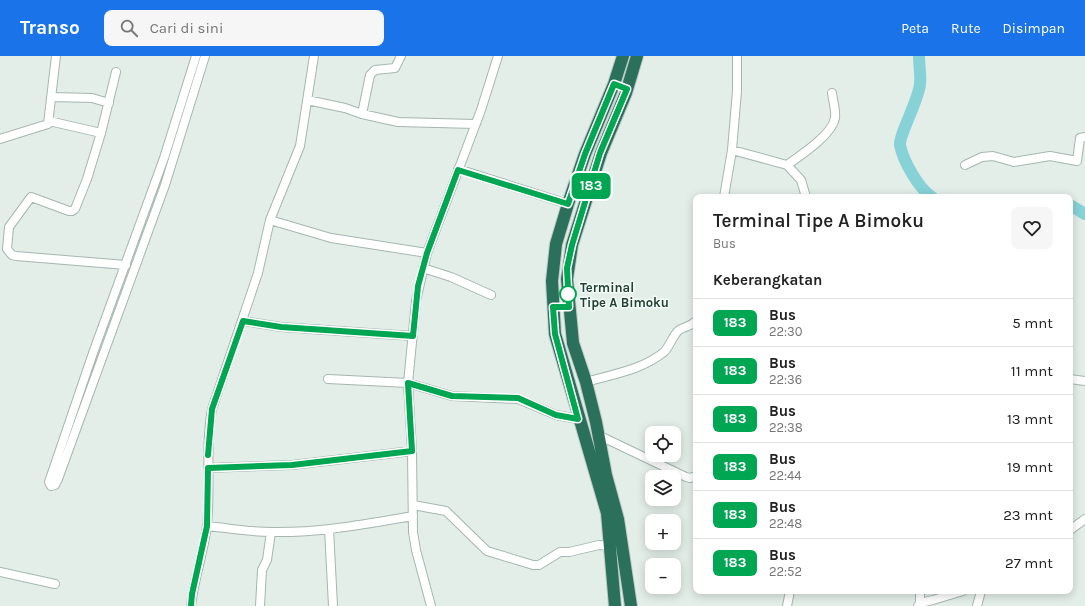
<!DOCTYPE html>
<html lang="id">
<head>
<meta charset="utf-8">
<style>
  body { margin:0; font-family:Karla,sans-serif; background:#f6f6f6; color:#222; height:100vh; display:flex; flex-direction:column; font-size:15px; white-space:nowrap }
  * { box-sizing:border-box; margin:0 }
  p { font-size:13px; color:#767676 }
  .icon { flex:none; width:22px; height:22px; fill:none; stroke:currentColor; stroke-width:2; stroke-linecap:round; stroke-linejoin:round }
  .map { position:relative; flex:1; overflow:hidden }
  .side { position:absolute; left:693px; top:138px; width:380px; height:400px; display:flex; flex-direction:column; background:#fff; border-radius:8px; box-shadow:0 2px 10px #0003 }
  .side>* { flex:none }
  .badge { padding:0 8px; border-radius:6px; font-size:14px; line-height:26px }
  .tools { position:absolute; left:645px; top:370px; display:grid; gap:8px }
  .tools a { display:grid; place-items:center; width:36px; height:36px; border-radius:8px; background:#fff; box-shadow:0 2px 10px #0003; font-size:20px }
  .map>.badge { position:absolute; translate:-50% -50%; box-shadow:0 0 0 2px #fff }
  h2 { padding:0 20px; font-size:15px; line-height:36px }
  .round { display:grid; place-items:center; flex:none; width:42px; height:42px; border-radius:8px; background:#f6f6f6 }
  .summary { display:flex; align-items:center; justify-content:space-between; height:68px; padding:0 20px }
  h1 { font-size:19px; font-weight:600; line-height:30px }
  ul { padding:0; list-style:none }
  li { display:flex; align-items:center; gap:12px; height:48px; padding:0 20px; border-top:1px solid #e0e0e0 }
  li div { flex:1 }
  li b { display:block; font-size:15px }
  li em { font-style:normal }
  li .badge { min-width:44px; font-weight:700; text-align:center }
  header { display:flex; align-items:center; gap:24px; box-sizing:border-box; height:56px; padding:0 20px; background:#1a73e8; color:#fff }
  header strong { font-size:19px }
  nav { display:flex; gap:22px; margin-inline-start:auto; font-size:14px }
  .search { width:280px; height:36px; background:#f6f6f6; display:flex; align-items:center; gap:10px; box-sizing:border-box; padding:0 14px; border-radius:8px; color:#767676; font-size:15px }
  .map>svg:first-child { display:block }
</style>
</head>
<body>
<header>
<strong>Transo</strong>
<div class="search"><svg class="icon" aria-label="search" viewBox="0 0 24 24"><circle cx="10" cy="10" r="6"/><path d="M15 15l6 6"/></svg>Cari di sini</div>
<nav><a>Peta</a><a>Rute</a><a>Disimpan</a></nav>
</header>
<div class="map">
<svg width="1085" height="550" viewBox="0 0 1085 550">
  <rect width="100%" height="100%" fill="#e3eee8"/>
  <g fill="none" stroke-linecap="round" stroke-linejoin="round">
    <path stroke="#87d2d7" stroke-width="12" d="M919,0C919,9 921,19 920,28C919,43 899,79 900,89C903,105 919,133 932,141
      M1070,149L1085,158"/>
    <defs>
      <path id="street" d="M196,0L164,102L93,297L49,426L51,430L55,429L58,423L165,129L205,0
        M52,41L92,42L109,47
        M307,44L345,52L362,58L398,66L475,68
        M362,58L370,19L375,14L395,12L401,0
        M49,65L101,77L116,16
        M101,77L87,123L75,153L72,155H69L31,141L9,171L7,193L12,199L16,200L126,209
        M0,83L48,68L56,0
        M732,94L737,35V0
        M787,109C801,99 832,79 835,62C836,54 833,45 832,37
        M965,109L982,101L993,100L1014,106L1050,100L1077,105L1080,82L1085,81
        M458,113L568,148
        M724,141L732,94L787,109L801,124L806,141
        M270,164L331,182L427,197
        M423,212L451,221L491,239
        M243,265L281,271L413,280
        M328,323L408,327L452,340L518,343L556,359L578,363
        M1070,323L1085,325
        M586,326C613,318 642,314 664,296C670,290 672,281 678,275C682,271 690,271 696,265
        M598,379L686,421L690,422L696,420
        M208,412L292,409L412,395
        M413,449L446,455L487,495L533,509H539L560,496H569L599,489L609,490
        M207,470C228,472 249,476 271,476C319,477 366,468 413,460
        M329,473L333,550
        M1070,474L1085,463
        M0,516L55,528
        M920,547V535
        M191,550C194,522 204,496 207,469C211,430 205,391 212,353L258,217L270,164L300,90L314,0
        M260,550L262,514L267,504L271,476
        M431,550L416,494L413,476L412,395L408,327L416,245L427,197L481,54L498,0
        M787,550L790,535
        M918,550L920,547L933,544L963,535
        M977,550L981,535"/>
      <path id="highway" d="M615,550L607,457L555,278L552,225L556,188L568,148L585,98L614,28L623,0
        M631,550L618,463L606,419L596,366L586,326L573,287L567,223L572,189L601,97L626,37L637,0"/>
    </defs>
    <use href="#street" stroke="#a5b7af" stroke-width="10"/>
    <use href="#highway" stroke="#c1cac7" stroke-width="14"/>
    <use href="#street" stroke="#fff" stroke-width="8"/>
    <use href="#highway" stroke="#2a705b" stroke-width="12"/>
  </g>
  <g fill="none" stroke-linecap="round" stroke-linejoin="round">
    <defs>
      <path id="line" d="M191,550L192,538L207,470L208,412L292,409L412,395L408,327L452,340L518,342L556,359L578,363L555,278L553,251H569L567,212L572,189L600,97L627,33L614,28L585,98L568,148L458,114L427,197L418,230L413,280L281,271L243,265L212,353L208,399"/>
    </defs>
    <use href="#line" stroke="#fff" stroke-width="9"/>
    <use href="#line" stroke="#00a651" stroke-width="6"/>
  </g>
  <circle fill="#fff" stroke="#00a651" stroke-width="2" cx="568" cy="238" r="8"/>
  <g text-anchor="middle" stroke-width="3" stroke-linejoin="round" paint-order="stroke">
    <g font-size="13" font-weight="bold" fill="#214136" stroke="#f4faf7" text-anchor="start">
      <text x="580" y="236">Terminal<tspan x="580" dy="15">Tipe A Bimoku</tspan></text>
    </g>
  </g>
</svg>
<div class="tools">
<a><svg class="icon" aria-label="locate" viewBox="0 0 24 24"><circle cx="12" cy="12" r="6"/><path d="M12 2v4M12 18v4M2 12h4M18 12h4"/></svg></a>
<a><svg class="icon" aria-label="layers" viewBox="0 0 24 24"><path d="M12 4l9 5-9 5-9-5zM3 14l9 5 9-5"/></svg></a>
<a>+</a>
<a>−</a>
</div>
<b class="badge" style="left:591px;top:130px;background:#00a651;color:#fff">183</b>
<section class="side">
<div class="summary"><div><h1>Terminal Tipe A Bimoku</h1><p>Bus</p></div><a class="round"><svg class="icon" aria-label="heart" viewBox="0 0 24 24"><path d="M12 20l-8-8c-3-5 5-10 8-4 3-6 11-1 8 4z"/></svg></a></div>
<h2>Keberangkatan</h2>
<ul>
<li><span class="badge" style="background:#00a651;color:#fff">183</span><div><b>Bus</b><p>22:30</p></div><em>5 mnt</em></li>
<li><span class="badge" style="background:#00a651;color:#fff">183</span><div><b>Bus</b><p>22:36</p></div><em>11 mnt</em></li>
<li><span class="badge" style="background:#00a651;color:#fff">183</span><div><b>Bus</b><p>22:38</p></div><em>13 mnt</em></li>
<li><span class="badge" style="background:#00a651;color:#fff">183</span><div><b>Bus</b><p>22:44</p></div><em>19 mnt</em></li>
<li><span class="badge" style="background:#00a651;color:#fff">183</span><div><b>Bus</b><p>22:48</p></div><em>23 mnt</em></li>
<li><span class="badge" style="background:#00a651;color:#fff">183</span><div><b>Bus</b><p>22:52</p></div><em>27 mnt</em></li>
</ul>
</section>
</div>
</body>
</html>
